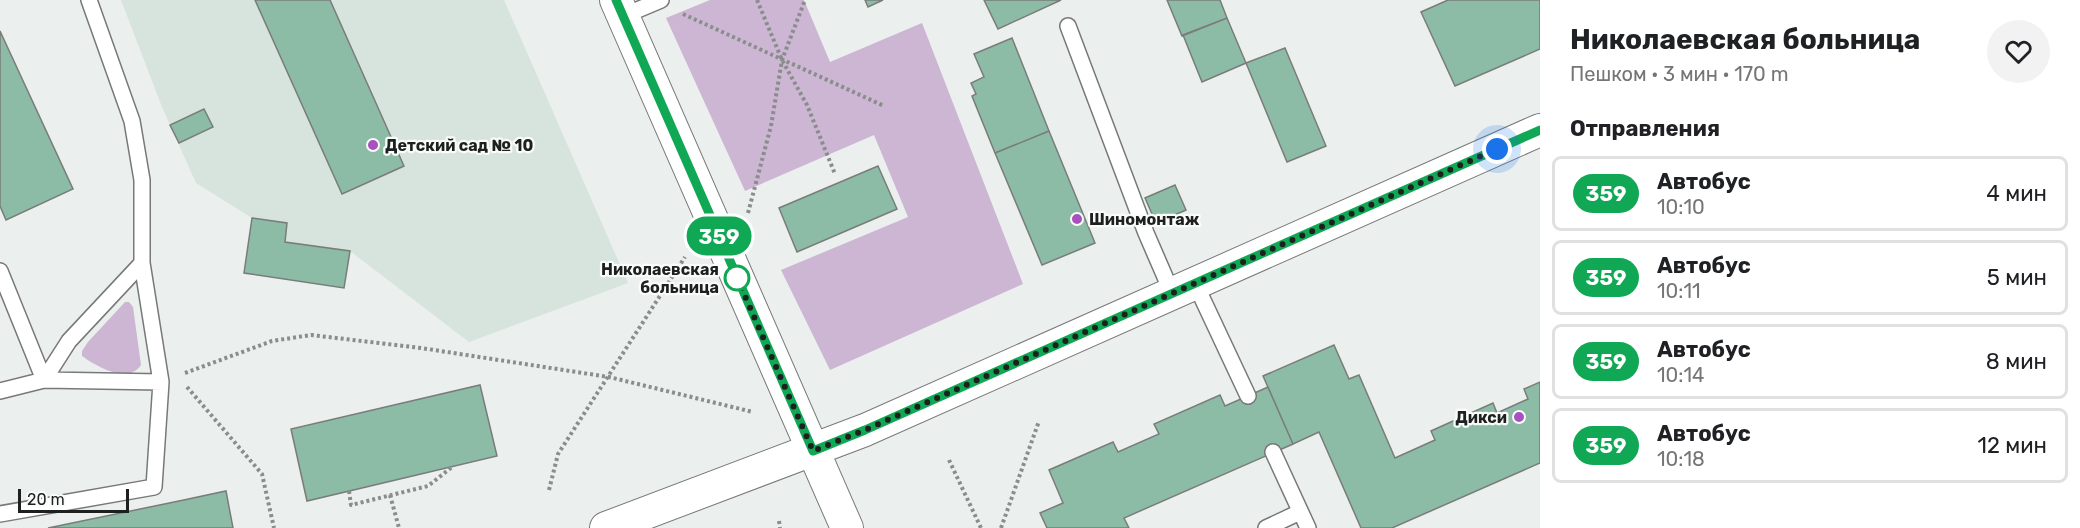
<!DOCTYPE html>
<html lang="ru">
<head>
<meta charset="utf-8">
<style>
  body { margin:0; font-family:Rubik,sans-serif; background:#f2f2f2; color:#202124; height:100vh; display:flex; flex-direction:column; font-size:22px; white-space:nowrap }
  * { box-sizing:border-box; margin:0 }
  p { font-size:20px; color:#757577 }
  .icon { flex:none; width:33px; height:33px; fill:none; stroke:currentColor; stroke-width:2; stroke-linecap:round; stroke-linejoin:round }
  .map { position:relative; flex:1; overflow:hidden }
  .panel { display:flex; flex-direction:column; background:#fff; width:540px }
  .panel>* { flex:none }
  .badge { padding:0 12px; border-radius:20px; font-size:21px; line-height:39px }
  .scale { position:absolute; left:18px; bottom:15px; width:111px; box-sizing:border-box; padding-left:6px; border:3px solid #1e201f; border-top:0; font-size:16px; line-height:21px; white-space:nowrap; color:#1e201f; -webkit-text-stroke:4px #f8fcfa; paint-order:stroke }
  .you { position:absolute; width:30px; height:30px; margin:-15px; border:4px solid #fff; border-radius:50%; background:#1a73e8; box-shadow:0 0 0 9px #1a73e833 }
  .map>.badge { position:absolute; translate:-50% -50%; box-shadow:0 0 0 3px #fff }
  h2 { padding:0 30px; font-size:22px; line-height:54px }
  .round { display:grid; place-items:center; flex:none; width:63px; height:63px; border-radius:32px; background:#f2f2f2 }
  .overview { display:flex; align-items:center; justify-content:space-between; height:102px; padding:0 30px }
  h1 { font-size:28px; font-weight:700; line-height:45px }
  ul { padding:0; list-style:none }
  li { display:flex; align-items:center; gap:18px; height:75px; margin:0 12px 9px; padding:0 18px; border:3px solid #e0e0e0; border-radius:9px }
  li div { flex:1 }
  li b { display:block; font-size:22px }
  li em { font-style:normal }
  li .badge { min-width:66px; font-weight:700; text-align:center }
  main { display:flex; flex:1; min-height:0 }
  .map>svg:first-child { display:block }
</style>
</head>
<body>
<main>
<div class="map">
<svg width="1540" height="528" viewBox="0 0 1540 528">
  <rect width="100%" height="100%" fill="#ebefed"/>
  <path fill="#d7e3dd" d="M121,0H504L628,283L469,342L350,251L285,242L287,223L252,218L196,183L162,107Z"/>
  <path fill="#cdb5d4" d="M710,0H804L830,62L922,23L1023,284L830,370L781,270L908,217L874,135L745,191L666,18Z
    M125,302H129L133,307L141,365C128,385 96,366 82,356V351L88,342Z"/>
  <path fill="#8cbca6" stroke="#797c7b" stroke-width="1.5" d="M255,0H330L404,166L342,194Z
    M865,0H883L868,7Z
    M984,0H1061L998,29Z
    M1167,0H1220L1227,18L1182,36Z
    M1448,0H1540V49L1455,86L1421,12Z
    M1227,18L1246,63L1202,82L1183,35Z
    M0,31L73,189L6,220L0,206Z
    M1012,38L1049,131L995,153L972,96L976,94L971,83L984,77L974,54Z
    M1285,48L1326,146L1287,162L1246,63Z
    M204,109L213,127L179,143L170,125Z
    M1049,131L1095,243L1042,265L995,153Z
    M878,166L897,209L797,252L779,208Z
    M1175,185L1186,210L1156,223L1145,198Z
    M252,218L287,223L285,242L350,251L344,288L244,273Z
    M1334,345L1349,379L1359,375L1395,458L1435,440L1431,431L1493,403L1497,413L1528,399L1524,389L1540,382V463L1392,528H1361L1319,432L1293,444L1263,376Z
    M480,385L497,456L307,501L291,429Z
    M1268,387L1293,444L1124,518L1129,528H1047L1040,513L1063,503L1049,470L1113,442L1118,452L1159,434L1154,424L1220,395L1225,406Z
    M226,491L233,528H48L179,501Z"/>
  <g fill="none" stroke-linecap="round" stroke-linejoin="round">
    <defs>
      <path id="lane" d="M623,16L661,0
        M1068,26L1146,233L1172,293
        M0,271L44,380
        M1195,283L1248,396
        M44,380L69,341L142,263V180L132,121L89,0
        M0,391L44,380L161,382
        M1273,452L1308,528
        M0,514L154,487L161,382L142,263
        M1266,528L1300,512"/>
      <path id="street" d="M616,0L847,528
        M606,528L865,430L1540,130"/>
    </defs>
    <use href="#lane" stroke="#767977" stroke-width="18"/>
    <use href="#street" stroke="#767977" stroke-width="34"/>
    <path stroke="#898d8b" stroke-width="4" stroke-dasharray="3 3" stroke-linecap="butt" d="M757,0L782,60L807,105L835,174
      M683,14L884,106
      M748,213L771,126L782,60L805,0
      M185,373L272,341L311,335L421,348L609,377L753,412
      M187,387L262,474L274,528
      M949,460L981,528
      M549,490L558,454L685,257
      M349,491L351,505L428,486L452,467
      M390,495L399,528
      M779,521L780,528
      M1001,528L1039,421"/>
    <use href="#lane" stroke="#fff" stroke-width="15"/>
    <use href="#street" stroke="#fff" stroke-width="32"/>
  </g>
  <g fill="none" stroke-linecap="round" stroke-linejoin="round">
    <defs>
      <path id="line" d="M616,0L813,451L865,430L1540,130"/>
    </defs>
    <use href="#line" stroke="#fff" stroke-width="14"/>
    <use href="#line" stroke="#10a855" stroke-width="9"/>
    <path stroke="#1e201f" stroke-width="6" stroke-dasharray="0 10.8" d="M737,278L813,451L865,430L1497,149"/>
  </g>
  <g fill="#a851bf" stroke="#f8fcfa" stroke-width="2">
    <circle cx="373" cy="145" r="6"/>
    <circle cx="1077" cy="219" r="6"/>
    <circle cx="1519" cy="417" r="6"/>
  </g>
  <circle fill="#fff" stroke="#10a855" stroke-width="3" cx="737" cy="278" r="12"/>
  <g text-anchor="middle" stroke-width="4.5" stroke-linejoin="round" paint-order="stroke">
    <g font-size="16" font-weight="bold" fill="#1e201f" stroke="#f8fcfa" text-anchor="start">
      <text x="385" y="151">Детский сад № 10</text>
      <text x="1089" y="225">Шиномонтаж</text>
      <text x="1507" y="423" text-anchor="end">Дикси</text>
    </g>
    <g font-size="16" font-weight="bold" fill="#1e201f" stroke="#f8fcfa" text-anchor="end">
      <text x="719" y="275">Николаевская<tspan x="719" dy="18">больница</tspan></text>
    </g>
  </g>
</svg>
<div class="scale">20 m</div>
<div class="you" style="left:1497px;top:149px"></div>
<b class="badge" style="left:719px;top:236px;background:#10a855;color:#fff">359</b>
</div>
<section class="panel">
<div class="overview"><div><h1>Николаевская больница</h1><p>Пешком · 3 мин · 170 m</p></div><a class="round"><svg class="icon" aria-label="heart" viewBox="0 0 24 24"><path d="M12 20l-8-8c-3-5 5-10 8-4 3-6 11-1 8 4z"/></svg></a></div>
<h2>Отправления</h2>
<ul>
<li><span class="badge" style="background:#10a855;color:#fff">359</span><div><b>Автобус</b><p>10:10</p></div><em>4 мин</em></li>
<li><span class="badge" style="background:#10a855;color:#fff">359</span><div><b>Автобус</b><p>10:11</p></div><em>5 мин</em></li>
<li><span class="badge" style="background:#10a855;color:#fff">359</span><div><b>Автобус</b><p>10:14</p></div><em>8 мин</em></li>
<li><span class="badge" style="background:#10a855;color:#fff">359</span><div><b>Автобус</b><p>10:18</p></div><em>12 мин</em></li>
</ul>
</section>
</main>
</body>
</html>
